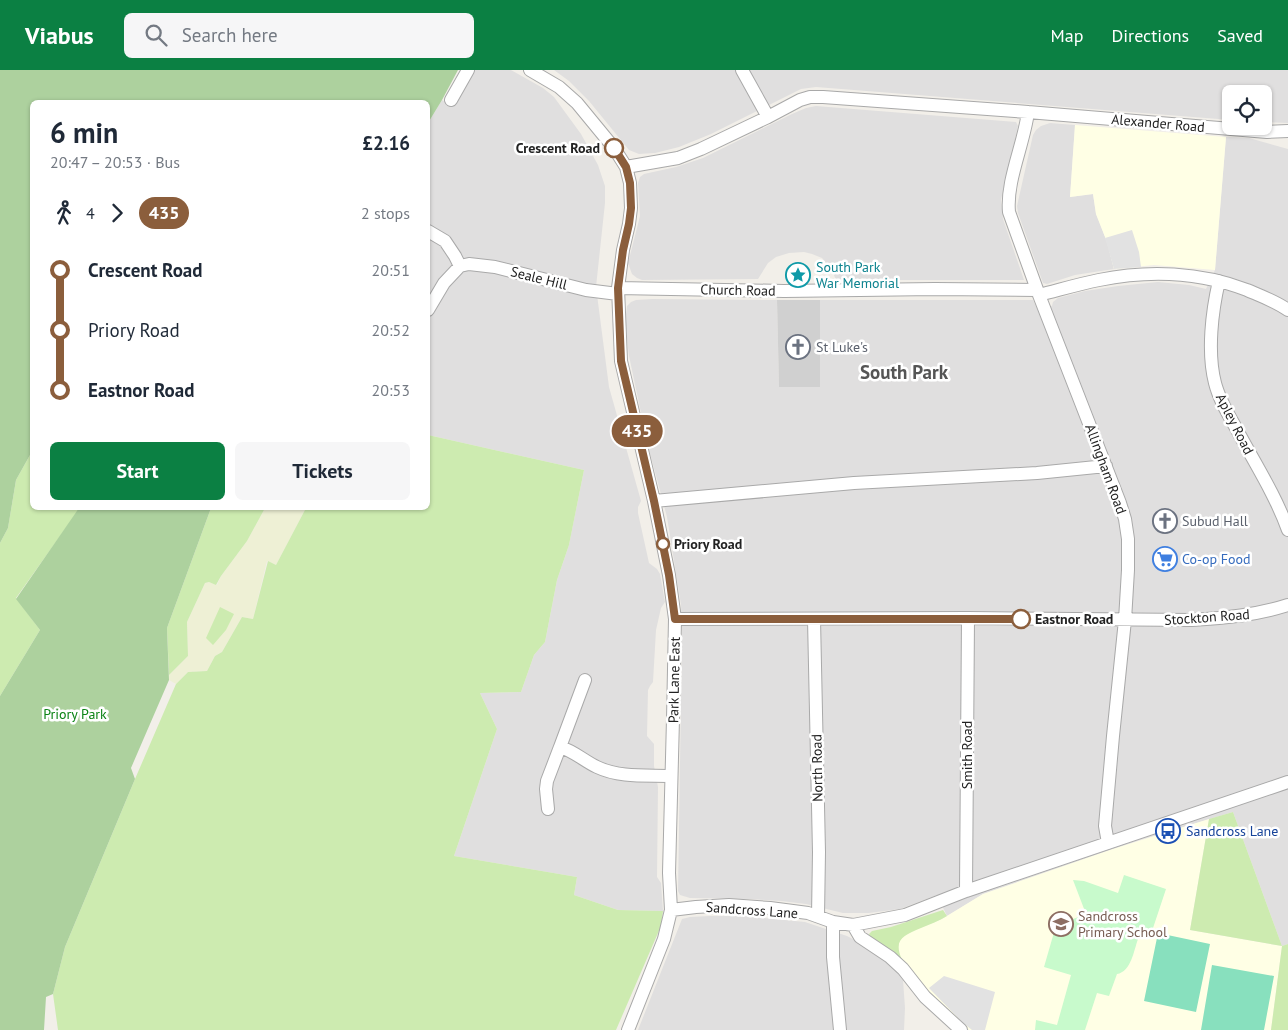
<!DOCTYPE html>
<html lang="en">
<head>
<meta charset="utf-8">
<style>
  body { margin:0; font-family:"PT Sans",sans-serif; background:#f6f6f7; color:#1f2937; height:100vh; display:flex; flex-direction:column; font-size:19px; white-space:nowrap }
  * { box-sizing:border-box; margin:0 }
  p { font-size:16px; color:#747a83 }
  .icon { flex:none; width:28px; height:28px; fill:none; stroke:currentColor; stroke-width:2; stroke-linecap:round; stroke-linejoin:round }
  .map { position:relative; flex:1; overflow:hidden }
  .drawer { position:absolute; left:30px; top:30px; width:400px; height:410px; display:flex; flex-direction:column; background:#fff; border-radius:8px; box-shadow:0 1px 4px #0004 }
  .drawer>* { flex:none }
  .badge { padding:0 10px; border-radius:16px; font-size:18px; line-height:32px }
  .fabs { position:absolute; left:1222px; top:15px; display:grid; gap:10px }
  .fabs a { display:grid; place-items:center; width:50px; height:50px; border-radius:8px; background:#fff; box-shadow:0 1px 4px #0004; font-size:25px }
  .map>.badge { position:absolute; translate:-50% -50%; box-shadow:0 0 0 2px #fff }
  .legs { display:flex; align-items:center; gap:8px; height:55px; padding:0 20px; font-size:16px }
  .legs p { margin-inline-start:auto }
  .overview { display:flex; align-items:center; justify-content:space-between; height:85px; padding:0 20px }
  h1 { font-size:28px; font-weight:700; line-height:38px }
  .cta { display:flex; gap:10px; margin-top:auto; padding:10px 20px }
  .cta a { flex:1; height:58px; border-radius:8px; background:#0b8043; color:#fff; font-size:20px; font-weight:700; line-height:58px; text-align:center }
  .cta a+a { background:#f6f6f7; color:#1f2937 }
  ul { padding:0 20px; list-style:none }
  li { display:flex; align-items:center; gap:18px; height:60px; font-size:19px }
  li i { display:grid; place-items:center; width:8px; height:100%; margin:0 6px; background:currentColor }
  li i::after { content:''; width:12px; height:12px; margin:-6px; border:4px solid; border-radius:50%; background:#fff }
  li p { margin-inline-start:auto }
  li:first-child i { background:linear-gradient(#0000 50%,currentColor 0) }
  li:last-child i { background:linear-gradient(currentColor 50%,#0000 0) }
  header { display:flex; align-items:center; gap:30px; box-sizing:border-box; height:70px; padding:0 25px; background:#0b8043; color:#fff }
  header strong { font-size:24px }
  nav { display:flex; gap:28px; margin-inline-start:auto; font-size:18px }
  .search { width:350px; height:45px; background:#f6f6f7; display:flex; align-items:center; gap:12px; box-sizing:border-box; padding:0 18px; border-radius:8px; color:#747a83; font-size:19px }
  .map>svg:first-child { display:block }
</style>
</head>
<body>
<header>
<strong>Viabus</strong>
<div class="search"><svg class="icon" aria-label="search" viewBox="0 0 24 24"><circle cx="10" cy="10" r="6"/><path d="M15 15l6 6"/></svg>Search here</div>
<nav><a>Map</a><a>Directions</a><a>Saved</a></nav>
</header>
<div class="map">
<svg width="1288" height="960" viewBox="0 0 1288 960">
  <rect width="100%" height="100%" fill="#f2efe9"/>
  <path fill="#e0dfdf" d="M470,0H511L543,18L554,27L581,64L598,95L605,116V133L596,217L609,317L641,431L638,437V443L649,493L657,499L660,504L665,532L661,538L656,560L653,612L650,616L648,620L647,666L654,674V696L658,717L657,807L661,813L663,841L618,840L574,825L577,807L454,786L497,659L480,623L521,622L534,585L545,572L557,510L569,475L584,400L428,365V53L442,30L450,35Z
    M554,0H1288V53L1264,52V24H1231V50L816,17L801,19L711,64L679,77L655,83L639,84L629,80L589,31L569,11Z
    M816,36L1016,52L1018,56L1001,130L1003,149L1024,210H836L832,200L822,188L812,184L804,182L789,183L776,187L768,193L758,209L642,210L637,208L632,204L628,193L640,146L638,113L640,107L644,104L676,97L703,88L792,44L806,38Z
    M1050,53L1075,55L1070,127L1093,124L1096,144L1107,172L1114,199L1075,205L1047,214L1043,213L1018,143L1017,136L1033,65L1036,60L1041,56Z
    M1226,67L1249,68L1288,79V874L1282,876L1233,742L1140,770L983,824L947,846L937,825L900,839L869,843H843L806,834L781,831L748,829L690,828L680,825L678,821L682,565L681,535L667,447L648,376L629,286L625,251L627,236L631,232L636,230L652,229L777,230L779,317H820V230H1033L1039,242L1052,236L1053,232L1058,228L1085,221L1118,216L1158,212L1189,215L1206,219L1215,200Z
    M710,846H746L805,852L847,866L873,879L893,894L903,910L905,938L904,960H638L682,849L690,847Z"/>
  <path fill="#ffffe5" d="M1075,55L1226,67L1215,200L1154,195L1114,199L1107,172L1096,144L1093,124L1070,127Z
    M1209,749L1190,860L1282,876L1271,960H969L922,915L902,890L898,881L899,872L905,864L942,849L983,824L1113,779Z"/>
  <path fill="#d0d0d0" d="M777,230H820V317H779Z"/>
  <path fill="#eef0d5" d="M265,438H306L276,495L267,491L253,549L242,547L222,582L215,586L207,601L188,602L176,614L169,610V605L188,586L187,552L205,513L209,512L217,515L221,506L247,471Z"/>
  <path fill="#cdebb0" d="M428,365L584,400L569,475L557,510L545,572L534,585L521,622L480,623L497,659L454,786L577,807L574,825L618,840L663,841L661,856L616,960H58L53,924L65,877L135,709L176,614L188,602L207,601L215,586L222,582L242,547L253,549L268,491L276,495L306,438H428Z
    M30,385L32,386V438H80L16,528L40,560L0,626V473L8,458L16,410Z
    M211,438H265L247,471L221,506L216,515L209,512L205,513L187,552L188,586L169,605L167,558Z
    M220,537L234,544L226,560L213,575L206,568Z
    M1233,742L1282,876L1288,874V960H1271L1282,876L1190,860L1209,749Z
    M943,840L947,846C939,851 930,854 921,858C903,866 893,869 902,890L871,869L869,864L872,861L891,857Z"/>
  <path fill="#add19e" d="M0,0H458L442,30L428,53V32H32V386L30,385L16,410L8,458L0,473Z
    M79,438H211L167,558L169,610L131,698L135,709L65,877L53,924L46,927L44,960H0V626L40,560L16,529Z"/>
  <path fill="#c8facc" d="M1124,805L1166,819L1152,861L1149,866L1138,869C1134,880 1131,902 1117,904L1109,926L1097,923L1085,960H1035L1036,950L1057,955L1071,905L1044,897L1059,845L1064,843L1068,851L1086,844L1073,810L1084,811L1118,823Z"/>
  <path fill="#88e0be" d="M1158,863L1210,874L1196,942L1144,931Z
    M1212,895L1274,906L1264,960H1201Z"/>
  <path fill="#e2e2e2" d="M1132,160L1139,182L1141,197L1114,199L1105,168Z
    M944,906L995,922L985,960H972L962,952L929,918Z"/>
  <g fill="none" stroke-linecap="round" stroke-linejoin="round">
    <defs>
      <path id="minor" d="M530,0L559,17L577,33L614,78L626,97L630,113L631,138L629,154L623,180L618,218L621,291L654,431L669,505L675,549L673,649L669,803L671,840L664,869L628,960
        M742,0L768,47
        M451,30L468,0
        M1028,42C1024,74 1006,111 1009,142L1039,225L1120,433L1125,449L1128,469V500L1125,550L1113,666L1105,756L1108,773
        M626,97L678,88L701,79L768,47L800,30L810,27H823L1028,42L1267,62L1288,61
        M428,161L445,171L455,186L460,196
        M1219,211C1212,241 1207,282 1215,313C1219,329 1228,344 1236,358C1254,392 1275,424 1288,460
        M618,218L784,221L935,219L1037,220
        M1039,225C1059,220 1079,214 1099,210C1148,200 1200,202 1247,220C1261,226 1275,231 1288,240
        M428,240L444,213L460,196L469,194L495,197L586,220L618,224
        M654,431L854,413L1037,403L1106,396
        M675,549L968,548L1192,550C1225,548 1257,545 1288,535
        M814,549L819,782L818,846
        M585,610L560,677C574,681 584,691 597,697C620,708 647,705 671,706
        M548,739L546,719L547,711L560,677
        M966,821L968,548
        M671,840L696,837L729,835L770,838L808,843L833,852L853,855L905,845L966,821L1288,712
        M833,852V887L840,960
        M853,855L860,867L890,887L903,899L925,927L961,960"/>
    </defs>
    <use href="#minor" stroke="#a9a9a9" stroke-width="14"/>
    <use href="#minor" stroke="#fff" stroke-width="12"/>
  </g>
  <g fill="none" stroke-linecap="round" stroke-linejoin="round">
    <defs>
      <path id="line-1" d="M614,78L626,97L630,113L631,138L629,154L623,180L618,218L621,291L654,431L669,505L675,549H1021"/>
    </defs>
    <use href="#line-1" stroke="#fff" stroke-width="11"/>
    <use href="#line-1" stroke="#8b5e3c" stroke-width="8"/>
  </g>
  <defs>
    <symbol id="sight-ring" viewBox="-11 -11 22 22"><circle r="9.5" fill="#fff" stroke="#0f9aa8" stroke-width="1.5"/><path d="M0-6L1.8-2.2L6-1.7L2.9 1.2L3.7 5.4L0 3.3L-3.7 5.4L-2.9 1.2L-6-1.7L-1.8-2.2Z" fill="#0f9aa8"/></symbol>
    <symbol id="church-ring" viewBox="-11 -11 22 22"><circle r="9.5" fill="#fff" stroke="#6b7280" stroke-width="1.5"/><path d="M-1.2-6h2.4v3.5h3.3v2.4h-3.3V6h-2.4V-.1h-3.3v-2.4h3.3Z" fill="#6b7280"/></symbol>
    <symbol id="supermarket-ring" viewBox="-11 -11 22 22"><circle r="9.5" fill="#fff" stroke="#3f7fe0" stroke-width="1.5"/><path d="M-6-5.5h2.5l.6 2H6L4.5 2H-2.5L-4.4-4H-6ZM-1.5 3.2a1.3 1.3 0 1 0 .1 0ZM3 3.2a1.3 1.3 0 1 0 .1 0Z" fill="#3f7fe0"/></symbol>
    <symbol id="bus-ring" viewBox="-11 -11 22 22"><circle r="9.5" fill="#fff" stroke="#1a4fb4" stroke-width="1.5"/><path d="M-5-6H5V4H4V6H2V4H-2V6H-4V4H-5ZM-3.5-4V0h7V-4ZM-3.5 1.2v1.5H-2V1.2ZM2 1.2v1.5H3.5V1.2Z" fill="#1a4fb4"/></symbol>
    <symbol id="school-ring" viewBox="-11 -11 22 22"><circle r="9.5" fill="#fff" stroke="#8d6e63" stroke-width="1.5"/><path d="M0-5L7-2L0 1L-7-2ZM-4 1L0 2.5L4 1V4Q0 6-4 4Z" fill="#8d6e63"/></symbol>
  </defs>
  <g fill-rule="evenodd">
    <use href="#sight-ring" x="784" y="191" width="28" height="28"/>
    <use href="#church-ring" x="784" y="263" width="28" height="28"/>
    <use href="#church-ring" x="1151" y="437" width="28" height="28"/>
    <use href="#supermarket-ring" x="1151" y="475" width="28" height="28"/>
    <use href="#bus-ring" x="1154" y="747" width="28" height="28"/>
    <use href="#school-ring" x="1047" y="840" width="28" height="28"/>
  </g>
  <g fill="#fff" stroke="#8b5e3c" stroke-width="2.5">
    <circle cx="614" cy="78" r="9"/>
    <circle cx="663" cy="474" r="6"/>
    <circle cx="1021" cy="549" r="9"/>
  </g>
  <g text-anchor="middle" stroke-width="5" stroke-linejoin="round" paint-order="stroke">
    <g font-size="14" fill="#222" stroke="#fff">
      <text transform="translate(1158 53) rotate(5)" y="5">Alexander Road</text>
      <text transform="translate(539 208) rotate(14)" y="5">Seale Hill</text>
      <text transform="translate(738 220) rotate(1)" y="5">Church Road</text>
      <text transform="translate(1235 354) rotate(63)" y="5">Apley Road</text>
      <text transform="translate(1106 399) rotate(70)" y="5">Allingham Road</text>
      <text transform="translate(1207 547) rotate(-4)" y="5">Stockton Road</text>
      <text transform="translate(674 610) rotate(-89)" y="5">Park Lane East</text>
      <text transform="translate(967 685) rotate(-90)" y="5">Smith Road</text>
      <text transform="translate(817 698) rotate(-91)" y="5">North Road</text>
      <text transform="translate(752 840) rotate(4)" y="5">Sandcross Lane</text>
    </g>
    <g font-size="14" font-weight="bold" fill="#222" stroke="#fff" text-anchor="start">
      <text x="600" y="83" text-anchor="end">Crescent Road</text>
      <text x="674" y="479">Priory Road</text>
      <text x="1035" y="554">Eastnor Road</text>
    </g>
    <g font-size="14" fill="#0d838f" stroke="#fff" text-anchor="start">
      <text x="816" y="202">South Park<tspan x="816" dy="16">War Memorial</tspan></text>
    </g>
    <g font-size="14" fill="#5b616d" stroke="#fff" text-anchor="start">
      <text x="816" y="282">St Luke's</text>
      <text x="1182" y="456">Subud Hall</text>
    </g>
    <g font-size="14" fill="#366cbe" stroke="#fff" text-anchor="start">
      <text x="1182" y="494">Co-op Food</text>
    </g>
    <g font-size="14" fill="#0c8416" stroke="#fff">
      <text x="75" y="649">Priory Park</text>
    </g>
    <g font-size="14" fill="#164399" stroke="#fff" text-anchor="start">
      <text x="1186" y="766">Sandcross Lane</text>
    </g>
    <g font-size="14" fill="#785e54" stroke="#fff" text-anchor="start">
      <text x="1078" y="851">Sandcross<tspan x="1078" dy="16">Primary School</tspan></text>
    </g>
    <g font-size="19" font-weight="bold" fill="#555" stroke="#fff">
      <text x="904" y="309">South Park</text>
    </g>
  </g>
</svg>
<div class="fabs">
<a><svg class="icon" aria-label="locate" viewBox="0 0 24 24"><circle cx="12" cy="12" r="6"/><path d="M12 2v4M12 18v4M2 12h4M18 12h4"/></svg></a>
</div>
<b class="badge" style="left:637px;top:361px;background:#8b5e3c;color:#fff">435</b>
<section class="drawer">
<div class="overview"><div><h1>6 min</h1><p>20:47 – 20:53 · Bus</p></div><b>£2.16</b></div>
<div class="legs"><svg class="icon" aria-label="walk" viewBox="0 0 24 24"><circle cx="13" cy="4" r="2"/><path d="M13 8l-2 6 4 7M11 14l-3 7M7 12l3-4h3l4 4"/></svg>4<svg class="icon" aria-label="forward" viewBox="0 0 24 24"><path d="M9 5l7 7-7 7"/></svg><b class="badge" style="background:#8b5e3c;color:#fff">435</b><p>2 stops</p></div>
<ul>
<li><i style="color:#8b5e3c"></i><b>Crescent Road</b><p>20:51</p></li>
<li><i style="color:#8b5e3c"></i><span>Priory Road</span><p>20:52</p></li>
<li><i style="color:#8b5e3c"></i><b>Eastnor Road</b><p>20:53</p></li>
</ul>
<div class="cta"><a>Start</a><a>Tickets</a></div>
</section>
</div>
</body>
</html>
